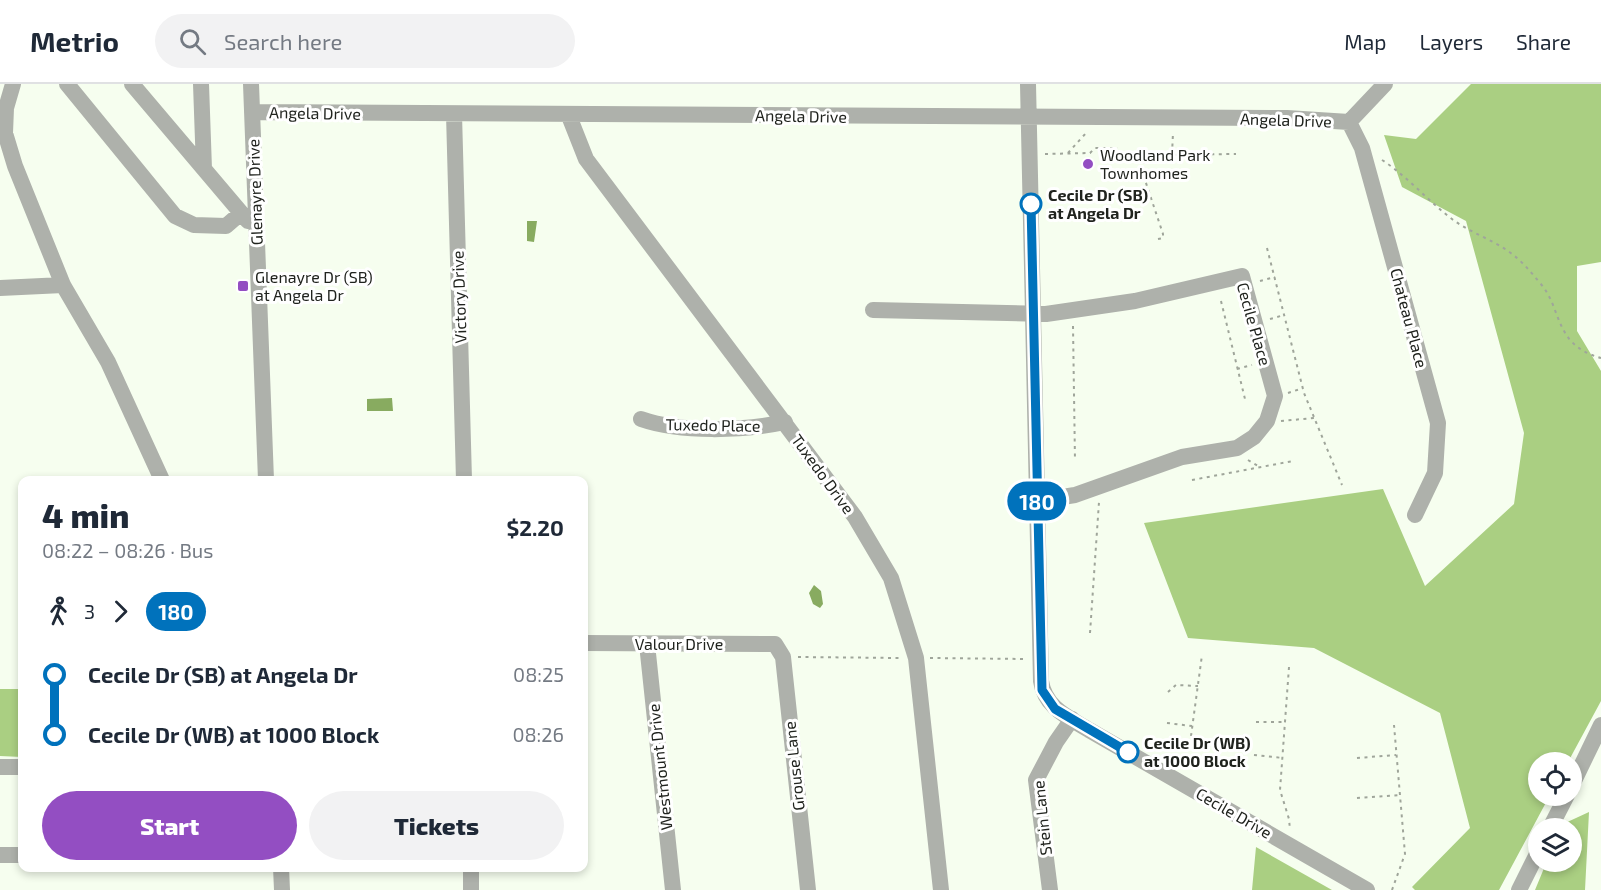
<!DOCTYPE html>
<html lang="en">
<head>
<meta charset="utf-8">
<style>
  body { margin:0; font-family:"Exo 2",sans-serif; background:#f2f2f3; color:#1f2937; height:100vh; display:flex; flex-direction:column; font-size:22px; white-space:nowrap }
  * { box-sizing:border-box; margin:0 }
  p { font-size:20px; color:#747a83 }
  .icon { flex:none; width:33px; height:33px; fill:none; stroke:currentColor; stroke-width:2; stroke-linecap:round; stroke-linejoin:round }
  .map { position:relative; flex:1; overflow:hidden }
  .sheet { position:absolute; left:18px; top:392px; width:570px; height:396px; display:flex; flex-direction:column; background:#fff; border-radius:12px; box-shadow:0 3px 9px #0003 }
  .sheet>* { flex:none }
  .badge { padding:0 12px; border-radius:20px; font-size:21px; line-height:39px }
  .buttons { position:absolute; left:1528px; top:668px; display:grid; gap:12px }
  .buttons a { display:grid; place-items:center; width:54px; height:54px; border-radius:50%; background:#fff; box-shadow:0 3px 9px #0003; font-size:30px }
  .map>.badge { position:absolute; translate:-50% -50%; box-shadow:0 0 0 3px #fff }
  .legs { display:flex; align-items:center; gap:9px; height:66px; padding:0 24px; font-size:20px }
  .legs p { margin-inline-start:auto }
  .overview { display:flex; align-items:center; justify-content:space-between; height:102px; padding:0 24px }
  h1 { font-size:33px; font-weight:800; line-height:45px }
  .primary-button { display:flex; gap:12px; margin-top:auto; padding:12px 24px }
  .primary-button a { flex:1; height:69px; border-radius:36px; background:#934ec2; color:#fff; font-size:24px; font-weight:800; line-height:69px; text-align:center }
  .primary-button a+a { background:#f2f2f3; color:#1f2937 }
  ul { padding:0 24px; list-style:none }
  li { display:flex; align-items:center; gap:21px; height:60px; font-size:22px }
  li i { display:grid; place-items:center; width:9px; height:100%; margin:0 8px; background:currentColor }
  li i::after { content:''; width:15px; height:15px; margin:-8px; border:4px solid; border-radius:50%; background:#fff }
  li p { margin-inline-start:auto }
  li:first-child i { background:linear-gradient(#0000 50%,currentColor 0) }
  li:last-child i { background:linear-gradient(currentColor 50%,#0000 0) }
  header { display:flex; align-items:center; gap:36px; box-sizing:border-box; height:84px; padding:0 30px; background:#fff; border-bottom:2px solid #e0e1e3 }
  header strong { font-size:28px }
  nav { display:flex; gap:33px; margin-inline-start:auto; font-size:21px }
  .search { width:420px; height:54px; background:#f2f2f3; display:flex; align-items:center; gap:15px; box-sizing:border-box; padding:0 21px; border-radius:33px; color:#747a83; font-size:22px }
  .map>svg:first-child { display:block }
</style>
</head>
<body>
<header>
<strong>Metrio</strong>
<div class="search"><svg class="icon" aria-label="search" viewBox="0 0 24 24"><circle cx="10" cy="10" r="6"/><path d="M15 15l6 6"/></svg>Search here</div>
<nav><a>Map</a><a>Layers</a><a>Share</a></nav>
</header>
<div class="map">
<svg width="1601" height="806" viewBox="0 0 1601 806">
  <rect width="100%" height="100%" fill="#f6feef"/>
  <path fill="#aacf82" d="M1471,0H1601V178L1577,182V247L1601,287V617L1568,678H1539V711H1550L1499,806H1415L1412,803L1470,744L1440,629L1314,564L1188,554L1144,439L1383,405L1425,502L1514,420L1524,349L1466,137L1402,103L1384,51L1416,55Z
    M0,605H22V673L0,672Z
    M1589,728L1585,806H1535L1547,777H1572V744H1561L1563,740Z
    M1256,763L1332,806H1252Z"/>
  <path fill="#88ab60" d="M527,137H537L534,158L527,157Z
    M392,314L393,327H367V315Z
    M814,501L821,507L823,520L820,524L813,520L809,509Z"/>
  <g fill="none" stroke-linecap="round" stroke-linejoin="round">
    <path stroke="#9fa59a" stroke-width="2" stroke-dasharray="3 4.5" stroke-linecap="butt" d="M1068,69L1086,49
      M1045,70L1090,69L1095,64H1118
      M1172,70L1173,49
      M1382,76C1408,93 1427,116 1452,135C1469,148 1491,155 1508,167C1521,176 1530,187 1540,199C1563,225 1553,261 1601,274
      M1158,155L1163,154V150L1144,93L1145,71L1236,70
      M1267,164L1304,309L1342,401
      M1260,197L1275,193
      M1221,217L1245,315
      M1270,235L1284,231
      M1073,242L1075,377
      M1237,285L1252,281
      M1288,309L1303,304
      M1281,337L1314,334
      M1248,376L1258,382
      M1192,396L1293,377
      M1090,549L1099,418
      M798,573L900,574
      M930,574L1026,575
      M1289,583L1280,706L1289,735L1290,746
      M1168,608L1176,601L1198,602
      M1256,638H1285
      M1167,639L1192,642
      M1191,652L1202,571
      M1254,671L1283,674
      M1357,674L1396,671
      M1357,714L1400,711
      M1392,806L1405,770L1394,641"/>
    <path stroke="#aeb1ab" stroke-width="16" d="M13,0L6,24L5,49L15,82L63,201L108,278L162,396
      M67,0L175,132L194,141L226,142L241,129
      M132,0L248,137
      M201,0L204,85
      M251,0L266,396
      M1028,0L1041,597C1045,624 1068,633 1089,646L1367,806
      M252,28L1287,34L1349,38
      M454,30L464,396
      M569,32L586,75L855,433L891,494L916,574L941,806
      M1349,38L1362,64L1438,339L1435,389L1415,431
      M1349,38L1385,0
      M0,204L63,201
      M873,226L1046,230L1135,217L1242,192L1275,312L1267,337L1254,353L1237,364L1182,373L1075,411L1037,417
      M641,335C681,349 743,347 785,338
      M584,559L775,560L783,573L808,806
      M647,560L673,806
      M0,683H22
      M1572,701L1601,641
      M1550,744L1567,711
      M0,771H22
      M281,783L282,806
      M471,783V806
      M1050,806L1036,696L1056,658L1072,635
      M1519,806L1539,766"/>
  </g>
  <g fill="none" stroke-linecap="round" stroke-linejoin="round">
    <defs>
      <path id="line-1" d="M1031,120L1042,606L1055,625L1128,668"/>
    </defs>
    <use href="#line-1" stroke="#fff" stroke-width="14"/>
    <use href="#line-1" stroke="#0072bc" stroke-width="9"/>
  </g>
  <g fill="#934ec2" stroke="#fff" stroke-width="2">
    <circle cx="1088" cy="80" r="6"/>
    <rect x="237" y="196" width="12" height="12" rx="3"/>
  </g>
  <g fill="#fff" stroke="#0072bc" stroke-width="3">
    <circle cx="1031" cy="120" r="10"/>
    <circle cx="1128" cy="668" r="10"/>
  </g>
  <g text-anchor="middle" stroke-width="6" stroke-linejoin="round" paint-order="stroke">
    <g font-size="16" fill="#20231e" stroke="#fff">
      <text transform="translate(315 29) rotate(1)" y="6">Angela Drive</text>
      <text transform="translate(801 32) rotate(1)" y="6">Angela Drive</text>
      <text transform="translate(1286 36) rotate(2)" y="6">Angela Drive</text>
      <text transform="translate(255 108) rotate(-92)" y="6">Glenayre Drive</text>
      <text transform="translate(459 213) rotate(-92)" y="6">Victory Drive</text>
      <text transform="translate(1409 234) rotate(75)" y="6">Chateau Place</text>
      <text transform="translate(1254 240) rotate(74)" y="6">Cecile Place</text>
      <text transform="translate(713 341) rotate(1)" y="6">Tuxedo Place</text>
      <text transform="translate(823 390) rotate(54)" y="6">Tuxedo Drive</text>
      <text x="679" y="566">Valour Drive</text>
      <text transform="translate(794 682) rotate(-96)" y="6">Grouse Lane</text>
      <text transform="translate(660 683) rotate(-96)" y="6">Westmount Drive</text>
      <text transform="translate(1234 729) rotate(30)" y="6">Cecile Drive</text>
      <text transform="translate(1042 734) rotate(-96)" y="6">Stein Lane</text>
    </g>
    <g font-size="16" fill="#20231e" stroke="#fff" text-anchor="start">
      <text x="1100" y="77">Woodland Park<tspan x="1100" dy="18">Townhomes</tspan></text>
      <text x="255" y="199">Glenayre Dr (SB)<tspan x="255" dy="18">at Angela Dr</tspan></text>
    </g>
    <g font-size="16" font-weight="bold" fill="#20231e" stroke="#fff" text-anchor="start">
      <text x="1048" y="117">Cecile Dr (SB)<tspan x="1048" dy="18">at Angela Dr</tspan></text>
      <text x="1144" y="665">Cecile Dr (WB)<tspan x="1144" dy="18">at 1000 Block</tspan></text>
    </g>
  </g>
</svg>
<div class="buttons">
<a><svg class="icon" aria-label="locate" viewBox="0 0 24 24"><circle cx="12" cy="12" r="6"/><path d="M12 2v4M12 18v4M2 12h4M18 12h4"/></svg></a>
<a><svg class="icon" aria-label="layers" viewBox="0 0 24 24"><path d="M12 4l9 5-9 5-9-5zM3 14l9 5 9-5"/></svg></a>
</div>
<b class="badge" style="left:1037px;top:417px;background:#0072bc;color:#fff">180</b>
<section class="sheet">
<div class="overview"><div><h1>4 min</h1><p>08:22 – 08:26 · Bus</p></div><b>$2.20</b></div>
<div class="legs"><svg class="icon" aria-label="walk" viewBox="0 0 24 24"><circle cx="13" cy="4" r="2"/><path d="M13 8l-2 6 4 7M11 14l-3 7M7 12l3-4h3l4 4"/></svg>3<svg class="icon" aria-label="forward" viewBox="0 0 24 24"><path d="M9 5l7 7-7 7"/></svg><b class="badge" style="background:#0072bc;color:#fff">180</b></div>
<ul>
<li><i style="color:#0072bc"></i><b>Cecile Dr (SB) at Angela Dr</b><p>08:25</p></li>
<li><i style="color:#0072bc"></i><b>Cecile Dr (WB) at 1000 Block</b><p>08:26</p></li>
</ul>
<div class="primary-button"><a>Start</a><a>Tickets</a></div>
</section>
</div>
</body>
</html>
